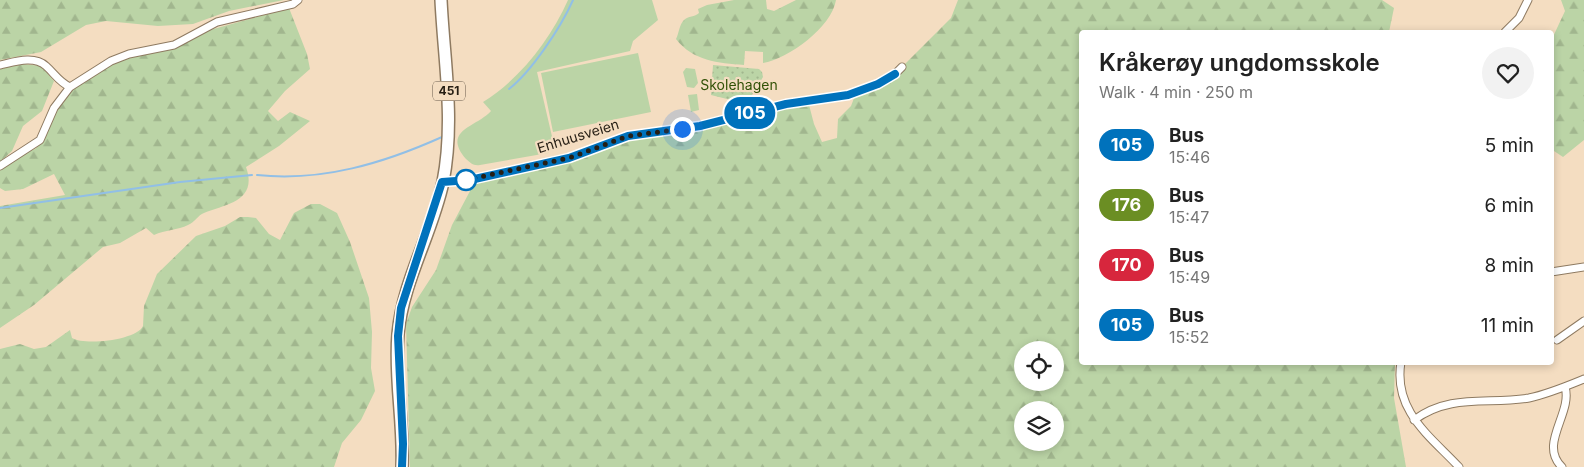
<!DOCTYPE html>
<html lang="en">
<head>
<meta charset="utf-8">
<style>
  body { margin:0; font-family:Inter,sans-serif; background:#f2f2f2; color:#222; height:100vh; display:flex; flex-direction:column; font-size:19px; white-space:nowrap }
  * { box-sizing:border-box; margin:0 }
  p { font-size:16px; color:#767676 }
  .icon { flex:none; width:28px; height:28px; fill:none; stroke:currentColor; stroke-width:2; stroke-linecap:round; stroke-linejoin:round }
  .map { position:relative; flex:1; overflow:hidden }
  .drawer { position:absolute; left:1079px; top:30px; width:475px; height:335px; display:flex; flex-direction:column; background:#fff; border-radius:5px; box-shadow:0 2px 8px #0003 }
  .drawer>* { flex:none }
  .badge { padding:0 10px; border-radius:16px; font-size:18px; line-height:32px }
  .buttons { position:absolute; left:1014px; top:341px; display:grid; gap:10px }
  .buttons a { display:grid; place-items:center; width:50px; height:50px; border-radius:50%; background:#fff; box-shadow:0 2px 8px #0003; font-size:25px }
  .you { position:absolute; width:25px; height:25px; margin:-12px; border:4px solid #fff; border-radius:50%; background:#1a73e8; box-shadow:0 0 0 8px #1a73e833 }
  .map>.badge { position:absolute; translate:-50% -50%; box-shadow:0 0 0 2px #fff }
  .round { display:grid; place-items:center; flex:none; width:52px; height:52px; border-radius:26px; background:#f2f2f2 }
  .overview { display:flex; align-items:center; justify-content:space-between; height:85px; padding:0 20px }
  h1 { font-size:24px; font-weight:600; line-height:38px }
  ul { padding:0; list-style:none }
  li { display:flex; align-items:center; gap:15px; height:60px; padding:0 20px }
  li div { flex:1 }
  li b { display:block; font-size:19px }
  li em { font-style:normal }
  li .badge { min-width:55px; font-weight:700; text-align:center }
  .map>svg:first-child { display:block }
</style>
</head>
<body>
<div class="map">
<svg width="1584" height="467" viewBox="0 0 1584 467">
  <defs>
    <pattern id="forest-firs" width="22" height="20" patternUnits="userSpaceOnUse" patternTransform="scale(1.25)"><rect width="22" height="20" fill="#bbd4a6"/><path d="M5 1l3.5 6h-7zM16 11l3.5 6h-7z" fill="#a1b68e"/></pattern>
    <pattern id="park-dots" width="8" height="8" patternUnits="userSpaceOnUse" patternTransform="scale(1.25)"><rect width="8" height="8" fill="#bbd4a6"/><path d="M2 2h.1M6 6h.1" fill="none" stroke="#a1b68e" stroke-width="1.8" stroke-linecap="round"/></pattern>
  </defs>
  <rect width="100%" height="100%" fill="#f4ddc1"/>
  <path fill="#bbd4a6" d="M568,0H652L658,20L633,41L630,51L537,72L554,145L548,153L480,165C473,166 471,163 466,159C441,130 477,127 491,111L483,102C520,79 550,40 568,0Z
    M638,53L651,112L553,132L541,73Z
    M686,68L695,69L698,83L694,88L687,87L683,72Z
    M697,94L699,110L691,112L688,95Z"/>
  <path fill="url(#forest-firs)" fill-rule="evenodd" d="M0,0H284L229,11L193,24L158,26L106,21L86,25L41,52L0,60Z
    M734,0H766L767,9L774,11L796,0H836C832,27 788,59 763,63V52L745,51L744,65C718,63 693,61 676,39C679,33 679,25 684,20C688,16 695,17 699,13L698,9L707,5Z
    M958,0H1382L1394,8L1389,32H1081V362L1395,363L1394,398L1406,467H410L406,324L412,307L436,270L452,225L470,191V180L569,158L605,143L808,101L814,124L822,142L837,138L838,119L851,106L856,93L902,67L951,18ZM1022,350H1055V382H1022ZM1022,410H1055V442H1022Z
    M1561,0H1584V140L1563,157L1551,149V41L1565,11Z
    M289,8L307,54L310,69L285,91L268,111L278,121L290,112L310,121L279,146L246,167C258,201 227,204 204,213C198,215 195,222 188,225C178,230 165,230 154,235L146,228L120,243L103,247L34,305L0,328V206L65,195L54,174L23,189L5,191L0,188V168L18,156L35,149L41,143L56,110L77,82L116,60L176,46L199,33Z
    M23,64L41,66L54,81L42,111L23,126L12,151L0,162V69Z
    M311,204H320L337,213L350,242L369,298L372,332L371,368L375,391L361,420L342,443L334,467H0V349L20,344L34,349L46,347L70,330L72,338C85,346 137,340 143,326L144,306L157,274L196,236L225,226L240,217H248L256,218L269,234L280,240L294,213Z"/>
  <path fill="url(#park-dots)" d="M713,65L759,69L762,72L763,77L749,100L739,102L711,95Z"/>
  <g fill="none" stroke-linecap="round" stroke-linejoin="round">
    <path stroke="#91bfe6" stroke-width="2" d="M509,89C532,71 561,27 573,0
      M257,175C322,182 384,163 442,137
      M0,208L180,182L252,175"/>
    <defs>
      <path id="minor" d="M1505,32L1519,18L1528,0
        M0,65C14,62 34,55 46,66C55,74 59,82 70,87
        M0,166L40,140L54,108L70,87L111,61L129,54L174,45L217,22L293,4L298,0
        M443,182L470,180L569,158L628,136L700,126L786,104L848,95L878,84L895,74L902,67
        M1551,272L1584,267
        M1557,340L1584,321
        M1401,362C1393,411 1430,436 1459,467
        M1414,420C1451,393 1488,405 1529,398C1548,394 1567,386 1584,379
        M1562,467C1538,444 1573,413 1565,387"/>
      <path id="primary" d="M402,467C404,423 394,377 398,334C403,280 432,234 443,182C455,120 444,62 441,0"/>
    </defs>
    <use href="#minor" stroke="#8e7a61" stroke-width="9"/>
    <use href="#primary" stroke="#8e7a61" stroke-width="14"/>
    <use href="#minor" stroke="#fff" stroke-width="7"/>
    <use href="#primary" stroke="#fff" stroke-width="11"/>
  </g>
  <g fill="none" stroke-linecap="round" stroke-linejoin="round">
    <defs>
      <path id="line" d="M402,467L403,444L398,336L401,308L442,182L470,180L569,158L628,136L700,126L786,104L848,95L878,84L895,74"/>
    </defs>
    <use href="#line" stroke="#fff" stroke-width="11"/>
    <use href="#line" stroke="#0072bc" stroke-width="8"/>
    <path stroke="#261e14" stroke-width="5" stroke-dasharray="0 9" d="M466,180L569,158L628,136L682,129"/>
  </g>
  <circle fill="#fff" stroke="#0072bc" stroke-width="2.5" cx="466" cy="180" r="10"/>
  <g text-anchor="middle" stroke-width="4.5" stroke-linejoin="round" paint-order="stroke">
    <rect fill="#f4ddc1" stroke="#645748" stroke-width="1" x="433" y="81.5" width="32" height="19" rx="4"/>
    <g font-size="12" font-weight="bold" fill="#261e14">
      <text x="449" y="95">451</text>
    </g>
    <g font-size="14" fill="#315106" stroke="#f4ddc1">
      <text x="739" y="90">Skolehagen</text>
    </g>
    <g font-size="14" fill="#261e14" stroke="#f4ddc1">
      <text transform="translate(578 136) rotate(-17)" y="5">Enhuusveien</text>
    </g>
  </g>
</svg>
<div class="buttons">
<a><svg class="icon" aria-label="locate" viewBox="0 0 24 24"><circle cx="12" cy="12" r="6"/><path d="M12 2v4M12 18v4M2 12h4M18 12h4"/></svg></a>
<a><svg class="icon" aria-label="layers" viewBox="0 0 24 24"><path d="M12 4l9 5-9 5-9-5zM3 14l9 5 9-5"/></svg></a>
</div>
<div class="you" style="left:682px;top:129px"></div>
<b class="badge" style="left:750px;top:113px;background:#0072bc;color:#fff">105</b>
<section class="drawer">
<div class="overview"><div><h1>Kråkerøy ungdomsskole</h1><p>Walk · 4 min · 250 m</p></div><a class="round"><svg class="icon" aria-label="heart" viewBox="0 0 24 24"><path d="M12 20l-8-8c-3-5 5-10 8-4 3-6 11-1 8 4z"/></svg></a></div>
<ul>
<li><span class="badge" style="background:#0072bc;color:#fff">105</span><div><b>Bus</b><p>15:46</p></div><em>5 min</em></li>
<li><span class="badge" style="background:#6b8e23;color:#fff">176</span><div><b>Bus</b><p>15:47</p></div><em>6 min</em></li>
<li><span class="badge" style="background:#d7263d;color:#fff">170</span><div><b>Bus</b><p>15:49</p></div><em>8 min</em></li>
<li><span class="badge" style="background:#0072bc;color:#fff">105</span><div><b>Bus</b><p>15:52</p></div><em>11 min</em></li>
</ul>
</section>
</div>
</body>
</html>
